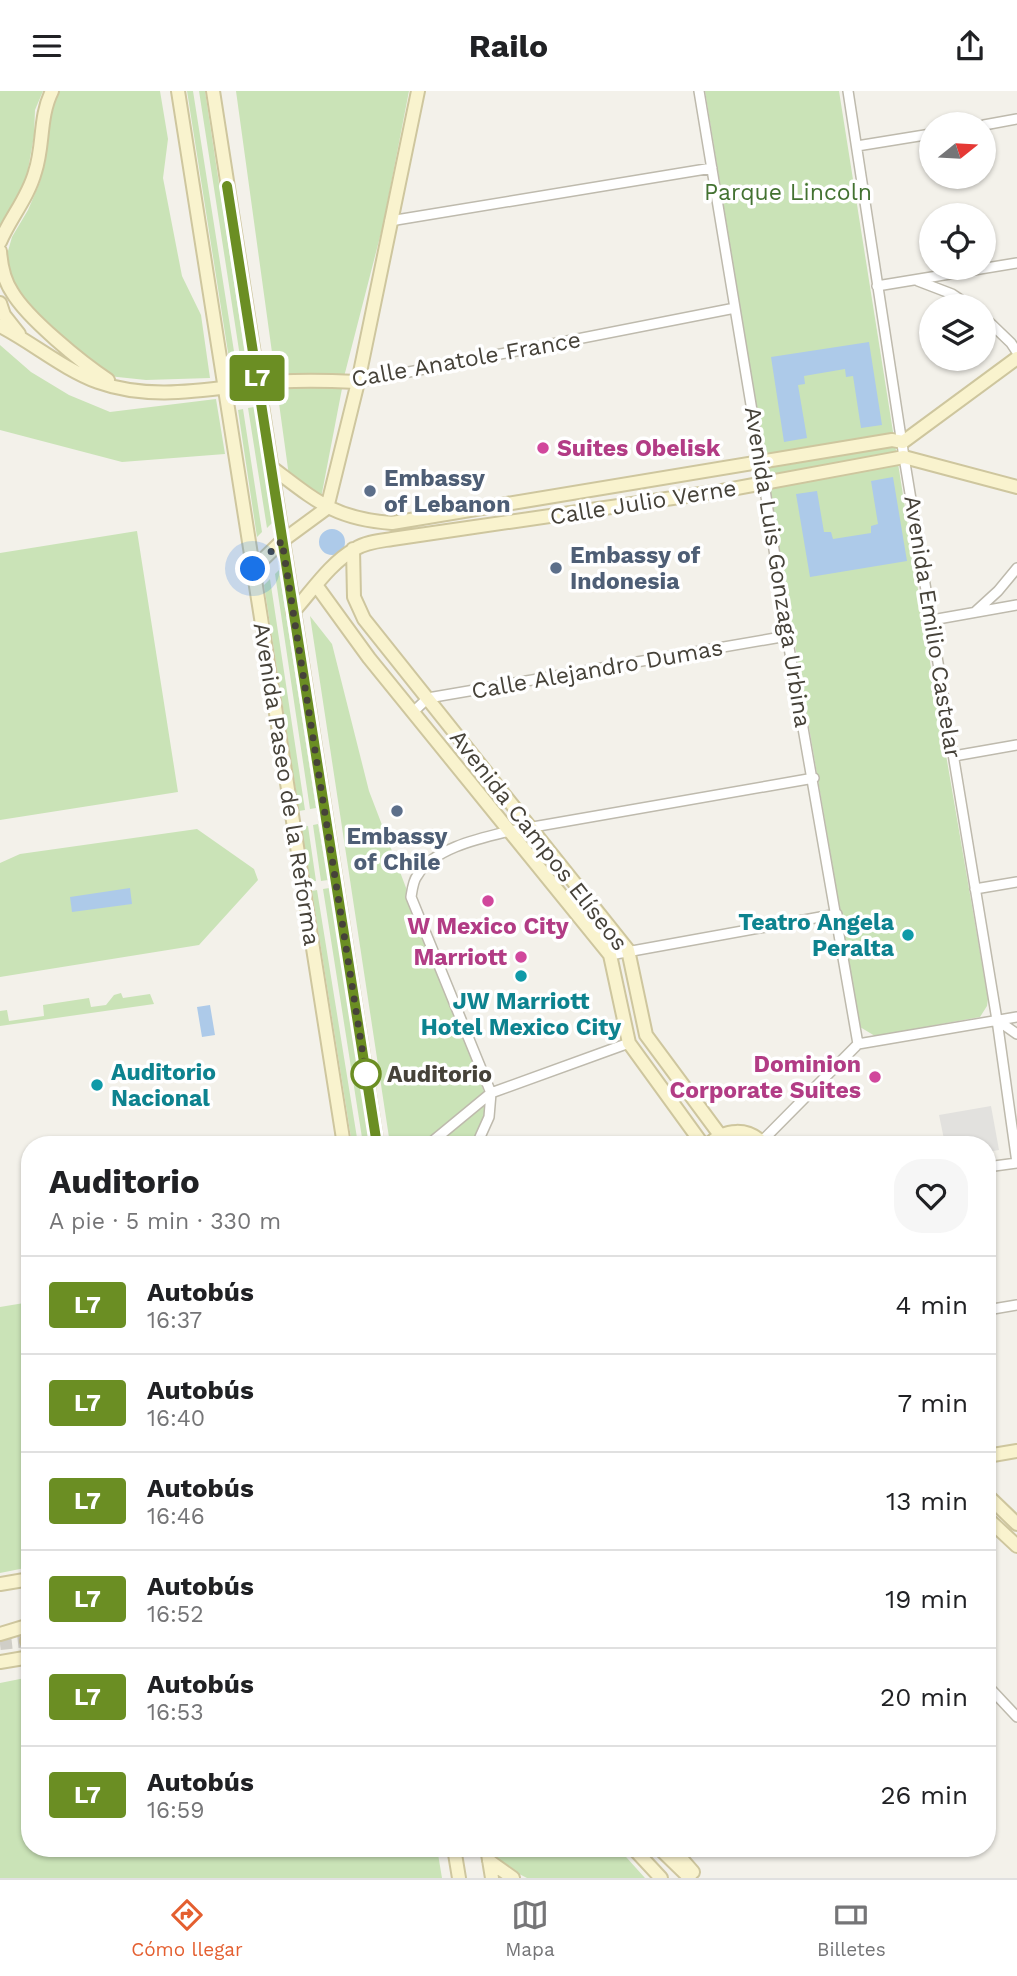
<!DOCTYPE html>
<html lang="es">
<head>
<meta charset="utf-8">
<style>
  body { margin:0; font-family:"Work Sans",sans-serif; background:#f6f6f6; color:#202124; height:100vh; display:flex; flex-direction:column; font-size:26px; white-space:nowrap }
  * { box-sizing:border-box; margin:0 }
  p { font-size:23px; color:#757577 }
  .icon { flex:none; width:38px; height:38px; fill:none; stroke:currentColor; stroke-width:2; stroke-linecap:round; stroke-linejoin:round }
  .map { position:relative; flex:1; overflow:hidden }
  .drawer { position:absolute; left:21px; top:1045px; width:975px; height:721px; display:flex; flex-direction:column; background:#fff; border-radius:28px; box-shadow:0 2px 5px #0004 }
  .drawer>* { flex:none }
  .badge { padding:0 14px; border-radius:5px; font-size:24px; line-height:46px }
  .needle { width:46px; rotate:72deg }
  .fabs { position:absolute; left:919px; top:21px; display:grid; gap:14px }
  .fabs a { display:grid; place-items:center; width:77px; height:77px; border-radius:50%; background:#fff; box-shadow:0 2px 5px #0004; font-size:35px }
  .you { position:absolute; width:35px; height:35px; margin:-18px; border:5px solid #fff; border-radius:50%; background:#1a73e8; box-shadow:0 0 0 10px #1a73e833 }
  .map>.badge { position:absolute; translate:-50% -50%; box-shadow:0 0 0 4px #fff }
  .round { display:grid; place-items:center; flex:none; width:74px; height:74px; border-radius:28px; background:#f6f6f6 }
  .head { display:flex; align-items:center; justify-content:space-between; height:119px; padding:0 28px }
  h1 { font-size:33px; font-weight:700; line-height:52px }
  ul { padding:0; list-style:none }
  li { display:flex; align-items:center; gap:21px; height:98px; padding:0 28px; border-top:2px solid #e0e0e0 }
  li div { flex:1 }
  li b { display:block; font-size:26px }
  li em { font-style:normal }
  li .badge { min-width:77px; font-weight:700; text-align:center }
  header { display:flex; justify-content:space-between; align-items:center; height:91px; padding:0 28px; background:#fff; font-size:32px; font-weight:700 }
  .menu { display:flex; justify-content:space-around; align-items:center; height:98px; border-top:2px solid #e0e0e0; background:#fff; font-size:19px; color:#757577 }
  .menu a { display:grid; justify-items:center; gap:4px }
  .menu .active { color:#e45f30 }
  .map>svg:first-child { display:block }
</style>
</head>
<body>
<header><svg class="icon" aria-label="menu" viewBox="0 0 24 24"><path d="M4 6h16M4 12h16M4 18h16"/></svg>Railo<svg class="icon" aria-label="share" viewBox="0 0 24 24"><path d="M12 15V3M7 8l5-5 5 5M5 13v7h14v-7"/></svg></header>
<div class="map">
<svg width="1017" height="1787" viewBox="0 0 1017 1787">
  <rect width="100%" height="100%" fill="#f3f1ea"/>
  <path fill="#cae3b7" d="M0,0H43L35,19L34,45L27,84L16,113L0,137Z
    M59,0H160L168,48L163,87L182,185L201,224L210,287L146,289L108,285L64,258L11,194L6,167L12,146L28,119L40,91L47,56L48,21Z
    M187,0H193L236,273L230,274Z
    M199,0H205L246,271L241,272Z
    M236,0H409L383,134L345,282L321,407L289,385Z
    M705,0H839L923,530L988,908L987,915L980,926L875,945L860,936L794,548Z
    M0,254L31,281L69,304L110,321L216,308L225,363L122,371L0,339Z
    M254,316L272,432L267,437L248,317Z
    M243,318L262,441L257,446L238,319Z
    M137,440L178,701L0,729V462Z
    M279,479L316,717L310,718L275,483Z
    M270,488L305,719L299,720L264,494Z
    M310,525L332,553L369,700L493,1024L485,1047L486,1053H390Z
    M318,733L328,789L321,790L313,734Z
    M308,735L316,790L310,791L301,736Z
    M197,738L254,778L258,789L199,854L0,886V772L20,763Z
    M329,797L369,1053H363L323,798Z
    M317,799L358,1053H352L312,800Z
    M121,902L123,907L150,903L154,913L0,935V920L7,919L9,930L44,925L43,914L89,907L91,916L106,914L114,904Z
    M30,1211V1476L0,1482V1216Z
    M30,1586V1757H437L442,1787H0V1592Z
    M493,1757H618L645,1787H527L496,1771Z"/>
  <path fill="#e2e1de" d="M991,1015L999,1059L987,1061V1054L945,1053L939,1024Z"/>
  <path fill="#adcae9" d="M869,251L882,334L861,337L853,285L846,286L845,278L804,285L805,293L798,294L807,347L784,351L771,266Z
    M893,386L907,470L810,486L796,403L817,400L824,441H831L833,448L871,442V435L878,433L871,390Z
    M319 451a13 13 0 1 1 26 0a13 13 0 1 1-26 0Z
    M130,797L132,813L72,821L70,806Z
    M210,914L215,944L202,946L197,916Z"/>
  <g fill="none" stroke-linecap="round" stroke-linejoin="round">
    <path stroke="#d0cec7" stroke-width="12" stroke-dasharray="12 6" stroke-linecap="butt" d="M0,1553L27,1550"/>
    <defs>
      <path id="street" d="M699,0L764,392L787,545L858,953
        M848,0L904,366L997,929L1017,1072
        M984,34L1017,28
        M857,55L931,43
        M390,130L712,77
        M918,190L952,203L970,215
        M877,195L1017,172
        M984,226L1011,252L1017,261
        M358,291L735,217
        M975,521L998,500L1017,477
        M932,529L1017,514
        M413,621L428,607L787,545
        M954,665L1017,654
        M975,798L1017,791
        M610,864L837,823
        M997,929L1017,943
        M762,1050L858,953L1017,926
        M428,1054L491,1002L629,952
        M480,1054V1046L489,1026L491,1002L411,806C412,800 413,790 417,785C433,757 481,747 510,740L814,687
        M987,1076L1017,1072
        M987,1219L1017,1214
        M987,1594L1017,1626"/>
      <path id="secondary" d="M178,0L344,1054
        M213,0L377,1054
        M0,151C10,127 28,107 35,81C44,54 39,26 52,0
        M0,160C1,174 4,189 12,201C27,227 82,272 108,289
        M0,212L4,224L19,243
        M0,235C33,252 63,278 98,291C161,314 229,292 294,290C315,289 337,290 358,291
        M271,376C315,409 334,428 392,432L892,349L903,351L1017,267
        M327,417L358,291L418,0
        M353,458L354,506L364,528L628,859L646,944L720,1044
        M253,478L282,450L327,417
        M316,494L369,567L610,864L629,952L703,1054
        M293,521C312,500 330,472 355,458C366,451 380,450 392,448L721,400L904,366L1017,396
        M708,1054C725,1037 748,1036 765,1054
        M987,1365L1017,1360
        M987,1404L1017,1433
        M987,1427L1017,1455
        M0,1493L30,1488
        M0,1543L30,1534
        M27,1550L30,1549
        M0,1571L30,1566
        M454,1757L459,1787
        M487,1757L492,1787
        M633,1757L661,1787
        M659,1757L690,1787
        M672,1757L693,1781
        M489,1770L513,1787"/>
    </defs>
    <use href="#street" stroke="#bebaad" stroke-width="12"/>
    <use href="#secondary" stroke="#cec69e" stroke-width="16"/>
    <use href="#street" stroke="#fff" stroke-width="9"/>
    <use href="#secondary" stroke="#f9f3ce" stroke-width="12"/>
  </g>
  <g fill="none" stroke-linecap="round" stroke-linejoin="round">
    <defs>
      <path id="line" d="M227,95L377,1054"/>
    </defs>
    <use href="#line" stroke="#fff" stroke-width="16"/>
    <use href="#line" stroke="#6b8e23" stroke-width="10"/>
    <path stroke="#464239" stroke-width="7" stroke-dasharray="0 12.6" d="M253,478L282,450L366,983"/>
  </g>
  <g fill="#d1479c" stroke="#fff" stroke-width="2.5">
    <circle cx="543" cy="357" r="7"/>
    <circle cx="488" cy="810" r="7"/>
    <circle cx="521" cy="866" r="7"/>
    <circle cx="875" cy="986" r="7"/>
  </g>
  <g fill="#5c6f8a" stroke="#fff" stroke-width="2.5">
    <circle cx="370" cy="400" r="7"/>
    <circle cx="556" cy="477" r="7"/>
    <circle cx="397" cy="720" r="7"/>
  </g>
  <g fill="#0f9aa8" stroke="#fff" stroke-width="2.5">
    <circle cx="908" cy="844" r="7"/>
    <circle cx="521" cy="885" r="7"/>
    <circle cx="97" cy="994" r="7"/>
  </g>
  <circle fill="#fff" stroke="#6b8e23" stroke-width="3.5" cx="366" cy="983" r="14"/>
  <g text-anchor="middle" stroke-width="7" stroke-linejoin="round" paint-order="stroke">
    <g font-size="23" fill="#437231" stroke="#fff">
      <text x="788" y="109">Parque Lincoln</text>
    </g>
    <g font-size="23" fill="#464239" stroke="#fff">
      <text transform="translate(466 268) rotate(-10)" y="8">Calle Anatole France</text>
      <text transform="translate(643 411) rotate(-9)" y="8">Calle Julio Verne</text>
      <text transform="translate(778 476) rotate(81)" y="8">Avenida Luis Gonzaga Urbina</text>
      <text transform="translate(933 536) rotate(81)" y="8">Avenida Emilio Castelar</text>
      <text transform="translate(597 578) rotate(-10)" y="8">Calle Alejandro Dumas</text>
      <text transform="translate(287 693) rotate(81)" y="8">Avenida Paseo de la Reforma</text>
      <text transform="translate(539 749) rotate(52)" y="8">Avenida Campos Elíseos</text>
    </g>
    <g font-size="23" font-weight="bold" fill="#b23c85" stroke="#fff" text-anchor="end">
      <text x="557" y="365" text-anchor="start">Suites Obelisk</text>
      <text x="488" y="843" text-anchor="middle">W Mexico City</text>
      <text x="507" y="874">Marriott</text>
      <text x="861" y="981">Dominion<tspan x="861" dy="26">Corporate Suites</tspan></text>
    </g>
    <g font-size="23" font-weight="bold" fill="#4e5e75" stroke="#fff" text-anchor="start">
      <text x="384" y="395">Embassy<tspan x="384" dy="26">of Lebanon</tspan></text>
      <text x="570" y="472">Embassy of<tspan x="570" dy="26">Indonesia</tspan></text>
      <text x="397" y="753" text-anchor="middle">Embassy<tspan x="397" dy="26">of Chile</tspan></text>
    </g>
    <g font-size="23" font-weight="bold" fill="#0d838f" stroke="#fff" text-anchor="end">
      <text x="894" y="839">Teatro Angela<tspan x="894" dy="26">Peralta</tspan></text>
      <text x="521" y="918" text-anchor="middle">JW Marriott<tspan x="521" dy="26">Hotel Mexico City</tspan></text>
      <text x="111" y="989" text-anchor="start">Auditorio<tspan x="111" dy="26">Nacional</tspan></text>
    </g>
    <g font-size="23" font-weight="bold" fill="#464239" stroke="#fff" text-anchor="start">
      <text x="387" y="991">Auditorio</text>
    </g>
  </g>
</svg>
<div class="fabs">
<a><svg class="needle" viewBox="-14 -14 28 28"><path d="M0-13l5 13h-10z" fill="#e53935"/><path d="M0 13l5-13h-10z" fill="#757577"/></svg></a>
<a><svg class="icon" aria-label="locate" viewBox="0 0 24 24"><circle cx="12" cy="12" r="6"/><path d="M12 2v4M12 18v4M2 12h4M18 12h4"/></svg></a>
<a><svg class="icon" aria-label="layers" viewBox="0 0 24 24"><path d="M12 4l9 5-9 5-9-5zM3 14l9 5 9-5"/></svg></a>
</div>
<div class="you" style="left:253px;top:478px"></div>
<b class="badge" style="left:257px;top:287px;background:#6b8e23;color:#fff">L7</b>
<section class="drawer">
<div class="head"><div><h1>Auditorio</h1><p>A pie · 5 min · 330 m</p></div><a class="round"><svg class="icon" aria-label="heart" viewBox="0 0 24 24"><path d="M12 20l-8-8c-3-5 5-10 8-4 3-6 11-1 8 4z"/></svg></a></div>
<ul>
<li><span class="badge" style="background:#6b8e23;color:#fff">L7</span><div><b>Autobús</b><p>16:37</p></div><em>4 min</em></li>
<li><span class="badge" style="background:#6b8e23;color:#fff">L7</span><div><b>Autobús</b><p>16:40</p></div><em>7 min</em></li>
<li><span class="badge" style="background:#6b8e23;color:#fff">L7</span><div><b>Autobús</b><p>16:46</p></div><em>13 min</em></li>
<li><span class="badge" style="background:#6b8e23;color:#fff">L7</span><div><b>Autobús</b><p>16:52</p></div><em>19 min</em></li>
<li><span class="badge" style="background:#6b8e23;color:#fff">L7</span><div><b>Autobús</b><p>16:53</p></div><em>20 min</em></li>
<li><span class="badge" style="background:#6b8e23;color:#fff">L7</span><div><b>Autobús</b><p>16:59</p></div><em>26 min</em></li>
</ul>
</section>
</div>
<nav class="menu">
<a class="active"><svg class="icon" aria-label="directions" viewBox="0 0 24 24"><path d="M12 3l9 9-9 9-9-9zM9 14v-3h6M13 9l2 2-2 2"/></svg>Cómo llegar</a>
<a><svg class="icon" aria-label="map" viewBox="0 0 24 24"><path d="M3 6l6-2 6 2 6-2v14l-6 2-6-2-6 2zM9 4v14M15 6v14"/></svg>Mapa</a>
<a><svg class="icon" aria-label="tickets" viewBox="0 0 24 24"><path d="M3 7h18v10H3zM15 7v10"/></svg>Billetes</a>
</nav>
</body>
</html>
